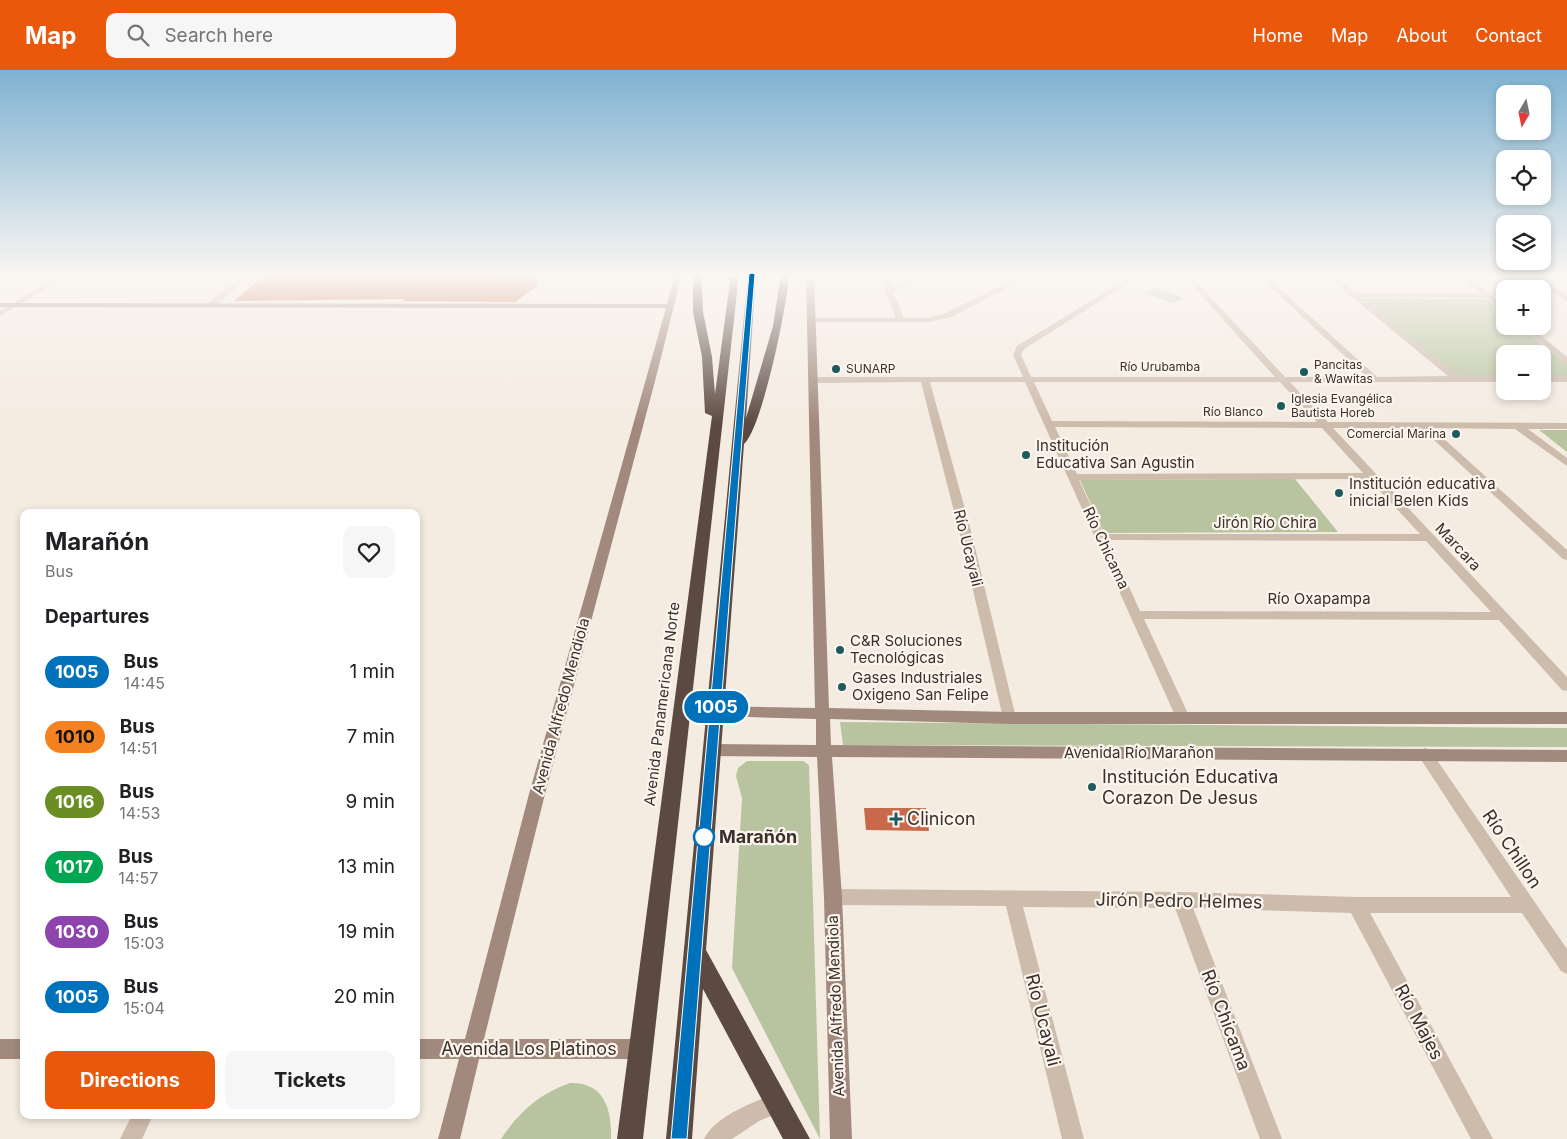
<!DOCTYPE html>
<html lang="en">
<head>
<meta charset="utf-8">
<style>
  body { margin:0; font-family:Inter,sans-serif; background:#f6f6f6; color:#202124; height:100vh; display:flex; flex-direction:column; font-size:19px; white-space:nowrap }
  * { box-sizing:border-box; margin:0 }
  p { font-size:16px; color:#757577 }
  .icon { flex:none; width:28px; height:28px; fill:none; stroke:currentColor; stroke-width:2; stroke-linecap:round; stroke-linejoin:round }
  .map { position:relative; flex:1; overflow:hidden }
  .drawer { position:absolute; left:20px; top:439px; width:400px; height:610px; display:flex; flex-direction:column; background:#fff; border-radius:10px; box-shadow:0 2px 8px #0003 }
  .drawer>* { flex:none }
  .badge { padding:0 10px; border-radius:16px; font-size:18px; line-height:32px }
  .needle { width:32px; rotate:189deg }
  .controls { position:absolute; left:1496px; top:15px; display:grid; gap:10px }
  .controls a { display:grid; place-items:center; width:55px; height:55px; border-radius:10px; background:#fff; box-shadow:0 2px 8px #0003; font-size:25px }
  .map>.badge { position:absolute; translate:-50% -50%; box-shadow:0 0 0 2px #fff }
  h2 { padding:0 25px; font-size:19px; line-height:45px }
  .round { display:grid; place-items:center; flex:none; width:52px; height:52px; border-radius:10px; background:#f6f6f6 }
  .headline { display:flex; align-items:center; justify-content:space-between; height:85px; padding:0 25px }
  h1 { font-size:24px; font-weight:700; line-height:38px }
  .primary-button { display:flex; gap:10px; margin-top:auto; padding:10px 25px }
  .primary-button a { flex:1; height:58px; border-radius:10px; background:#ea580c; color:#fff; font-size:20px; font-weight:700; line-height:58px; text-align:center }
  .primary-button a+a { background:#f6f6f6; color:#202124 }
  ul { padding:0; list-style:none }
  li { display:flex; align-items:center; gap:15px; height:65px; padding:0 25px }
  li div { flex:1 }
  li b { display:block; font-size:19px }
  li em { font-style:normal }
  li .badge { min-width:55px; font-weight:700; text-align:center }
  header { display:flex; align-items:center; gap:30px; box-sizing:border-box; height:70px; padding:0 25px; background:#ea580c; color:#fff }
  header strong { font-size:24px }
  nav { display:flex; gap:28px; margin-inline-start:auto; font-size:18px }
  .search { width:350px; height:45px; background:#f6f6f6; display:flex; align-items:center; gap:12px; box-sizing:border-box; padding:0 18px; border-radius:10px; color:#757577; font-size:19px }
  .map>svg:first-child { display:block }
</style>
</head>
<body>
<header>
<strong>Map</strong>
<div class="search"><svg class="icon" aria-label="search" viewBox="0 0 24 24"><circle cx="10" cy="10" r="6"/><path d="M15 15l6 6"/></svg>Search here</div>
<nav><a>Home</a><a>Map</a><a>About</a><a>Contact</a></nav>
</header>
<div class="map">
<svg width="1567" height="1069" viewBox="0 0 1567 1069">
  <rect width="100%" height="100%" fill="#f4ebe1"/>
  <path fill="#b8c4a0" d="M1156,218L1184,228L1173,233L1145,223Z
    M1359,228L1487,229L1505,244V256H1520L1567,294V307H1543L1542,284H1505V307L1458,306Z
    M1539,360H1567V382Z
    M1295,409L1338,462L1104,463L1080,410Z
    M840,652L1567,658V677L843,675Z
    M747,691H803L809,695L820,1069L732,898L742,728L736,706L738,698Z
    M570,1013C604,1012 612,1039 611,1069H501C519,1042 539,1024 570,1013Z"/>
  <path fill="#c8694b" d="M266,204H543L537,216L515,232L403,231L405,229L234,231Z
    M864,738H926L929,761L866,760Z"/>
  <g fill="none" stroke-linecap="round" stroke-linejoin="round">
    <path fill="#cdbbac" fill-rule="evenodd" d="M61,204H69L0,246V241Z
      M245,204H253L214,237H208V233Z
      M882,204H890L892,217L921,204H930L893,222L904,248H929L946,243L1024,204H1033L952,247L929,252H811L807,250L811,248H896L885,221Z
      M1135,204H1143L1024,279L1021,285L1031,307H1275L1182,204H1189L1285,307H1367L1257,204H1264L1377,307L1448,306L1324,204H1332L1355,223L1480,224L1457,204H1465L1505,236V242L1486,228L1360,227L1459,306H1505V312H1290L1328,352L1567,353V359H1528L1567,388V396L1515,359L1432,358L1567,480V490L1563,489L1421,358H1333L1567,607V621L1562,620L1499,550L1144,549L1190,648L1188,652L1183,654L1178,652L1025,312H930L971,461L1016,648L1014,652L1009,654L1004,652L959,461L921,312L814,313L810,310L814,307H1023L1013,285L1017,276ZM1034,312H1280L1317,352L1052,351ZM1055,357L1322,358L1363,403L1077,404ZM1369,409L1420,464H1104L1079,410ZM1108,470L1426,471L1491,542L1140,541Z
      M1527,204H1535L1567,226V231Z
      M1521,256H1530L1567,287V294Z
      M1542,306H1567V312H1542Z
      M1425,678L1430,680L1567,879V904L1561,901L1522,843H1370L1493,1069H1471L1351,843L1193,838L1282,1069H1260L1175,838L1023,837L1084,1069H1062L1006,836L833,835L827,833L824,827L827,821L833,819L1181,822L1356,827H1511L1420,688L1418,684L1420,680Z
      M776,1024L783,1027L786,1034L783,1041L759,1051L732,1069H704C714,1047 754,1031 776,1024Z
      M132,1045H153L142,1069H120Z"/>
    <path fill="#a18a7d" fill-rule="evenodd" d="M674,204H682L655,311L545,724L484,969H641L648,972L651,979L648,986L641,989H479L460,1069H438L459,989H416V969H465L529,724L666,238L0,237V233L667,234Z
      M806,204H814L829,638L1009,642H1567V654H1009L830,649L831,675L1567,680V692L832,687L842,827L852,1069H830L824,827L817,687L712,686L707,684L705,680L707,676L712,674L816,675V649L715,646L710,645L708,641L710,637L715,636L815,638Z
      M0,969H24V989H0Z"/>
    <path fill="#5c4a42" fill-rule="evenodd" d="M693,204H701L703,242L712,287L715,324L731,204H739L643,1069H617L712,346L705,343L702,287L693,242Z
      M748,204H756L746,348L773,256L781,204H789C788,232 762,359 744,374L706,880L810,1069H783L703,919L692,1069H666Z"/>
  </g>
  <linearGradient id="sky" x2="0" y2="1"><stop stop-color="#7eb2d2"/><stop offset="0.58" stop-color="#faf6f2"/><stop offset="1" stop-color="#faf6f2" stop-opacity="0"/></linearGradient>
  <rect width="1567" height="354" fill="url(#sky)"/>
  <path fill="#0072bc" stroke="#fff" d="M752,203L755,204L687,1069H671L749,204Z"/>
  <g fill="#1f5a5e" stroke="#fbf5ee" stroke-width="2">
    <circle cx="836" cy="299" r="5"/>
    <circle cx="1304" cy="302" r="5"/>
    <circle cx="1281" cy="336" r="5"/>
    <circle cx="1456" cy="364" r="5"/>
    <circle cx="1026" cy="385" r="5"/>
    <circle cx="1339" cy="423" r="5"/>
    <circle cx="840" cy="580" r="5"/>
    <circle cx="842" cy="617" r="5"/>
    <circle cx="1092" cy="717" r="5"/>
    <path d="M893.5 741.5h5v5h5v5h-5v5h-5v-5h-5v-5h5z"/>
  </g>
  <circle fill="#fff" stroke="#0072bc" stroke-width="2.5" cx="704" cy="767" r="10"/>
  <g text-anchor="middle" stroke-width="4.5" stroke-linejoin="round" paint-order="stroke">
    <g font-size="12" fill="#3b302b" stroke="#fbf5ee" text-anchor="start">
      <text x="1314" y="299">Pancitas<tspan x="1314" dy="14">&amp; Wawitas</tspan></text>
      <text x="846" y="303">SUNARP</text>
      <text x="1291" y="333">Iglesia Evangélica<tspan x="1291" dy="14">Bautista Horeb</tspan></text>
      <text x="1446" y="368" text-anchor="end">Comercial Marina</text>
    </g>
    <g font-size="12" fill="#3b302b" stroke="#fbf5ee">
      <text x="1160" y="301">Río Urubamba</text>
      <text x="1233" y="346">Río Blanco</text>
    </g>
    <g font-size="15" fill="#3b302b" stroke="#fbf5ee" text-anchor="start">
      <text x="1036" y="381">Institución<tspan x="1036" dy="17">Educativa San Agustin</tspan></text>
      <text x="1349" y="419">Institución educativa<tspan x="1349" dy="17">inicial Belen Kids</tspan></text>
      <text x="850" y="576">C&amp;R Soluciones<tspan x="850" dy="17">Tecnológicas</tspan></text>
      <text x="852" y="613">Gases Industriales<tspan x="852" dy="17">Oxigeno San Felipe</tspan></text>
    </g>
    <g font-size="15" fill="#3b302b" stroke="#fbf5ee">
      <text x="1265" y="458">Jirón Río Chira</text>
      <text transform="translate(1458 477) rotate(47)" y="5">Marcara</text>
      <text transform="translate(968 478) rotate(76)" y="5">Río Ucayali</text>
      <text transform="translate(1106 478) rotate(65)" y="5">Río Chicama</text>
      <text x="1319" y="534">Río Oxapampa</text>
      <text transform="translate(662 634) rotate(-83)" y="5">Avenida Panamericana Norte</text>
      <text transform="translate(561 636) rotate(-75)" y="5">Avenida Alfredo Mendiola</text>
      <text x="1139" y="688">Avenida Río Marañon</text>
      <text transform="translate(836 936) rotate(-92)" y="5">Avenida Alfredo Mendiola</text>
    </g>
    <g font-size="18" fill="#3b302b" stroke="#fbf5ee" text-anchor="start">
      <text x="1102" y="713">Institución Educativa<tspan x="1102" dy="21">Corazon De Jesus</tspan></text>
      <text x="907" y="755">Clinicon</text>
    </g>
    <g font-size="18" font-weight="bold" fill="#3b302b" stroke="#fbf5ee" text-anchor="start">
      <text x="719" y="773">Marañón</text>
    </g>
    <g font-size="18" fill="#3b302b" stroke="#fbf5ee">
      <text transform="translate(1512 779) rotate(56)" y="6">Río Chillon</text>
      <text transform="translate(1179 831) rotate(1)" y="6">Jirón Pedro Helmes</text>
      <text transform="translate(1043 950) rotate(76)" y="6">Río Ucayali</text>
      <text transform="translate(1226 950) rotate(69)" y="6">Río Chicama</text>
      <text transform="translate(1419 952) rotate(62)" y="6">Río Majes</text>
      <text x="529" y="985">Avenida Los Platinos</text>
    </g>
  </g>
</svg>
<div class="controls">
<a><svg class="needle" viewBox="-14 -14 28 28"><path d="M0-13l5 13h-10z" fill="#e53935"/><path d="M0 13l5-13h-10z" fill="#757577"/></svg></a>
<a><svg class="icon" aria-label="locate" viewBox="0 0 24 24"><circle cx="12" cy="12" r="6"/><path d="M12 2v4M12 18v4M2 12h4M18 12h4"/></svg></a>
<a><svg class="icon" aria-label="layers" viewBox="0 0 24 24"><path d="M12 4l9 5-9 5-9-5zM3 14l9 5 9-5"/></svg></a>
<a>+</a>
<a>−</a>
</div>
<b class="badge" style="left:716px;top:637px;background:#0072bc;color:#fff">1005</b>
<section class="drawer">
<div class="headline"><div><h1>Marañón</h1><p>Bus</p></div><a class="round"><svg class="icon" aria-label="heart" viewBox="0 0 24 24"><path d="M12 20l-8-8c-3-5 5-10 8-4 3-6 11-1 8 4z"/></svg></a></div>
<h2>Departures</h2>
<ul>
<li><span class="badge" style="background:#0072bc;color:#fff">1005</span><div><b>Bus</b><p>14:45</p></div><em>1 min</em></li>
<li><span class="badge" style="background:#f58220;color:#111">1010</span><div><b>Bus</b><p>14:51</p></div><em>7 min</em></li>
<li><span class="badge" style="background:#6b8e23;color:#fff">1016</span><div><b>Bus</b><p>14:53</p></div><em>9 min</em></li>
<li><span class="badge" style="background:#00a651;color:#fff">1017</span><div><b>Bus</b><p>14:57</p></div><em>13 min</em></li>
<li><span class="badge" style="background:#8e44ad;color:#fff">1030</span><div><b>Bus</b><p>15:03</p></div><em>19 min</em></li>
<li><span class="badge" style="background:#0072bc;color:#fff">1005</span><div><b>Bus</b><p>15:04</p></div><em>20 min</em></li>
</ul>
<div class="primary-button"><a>Directions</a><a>Tickets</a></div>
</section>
</div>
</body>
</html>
